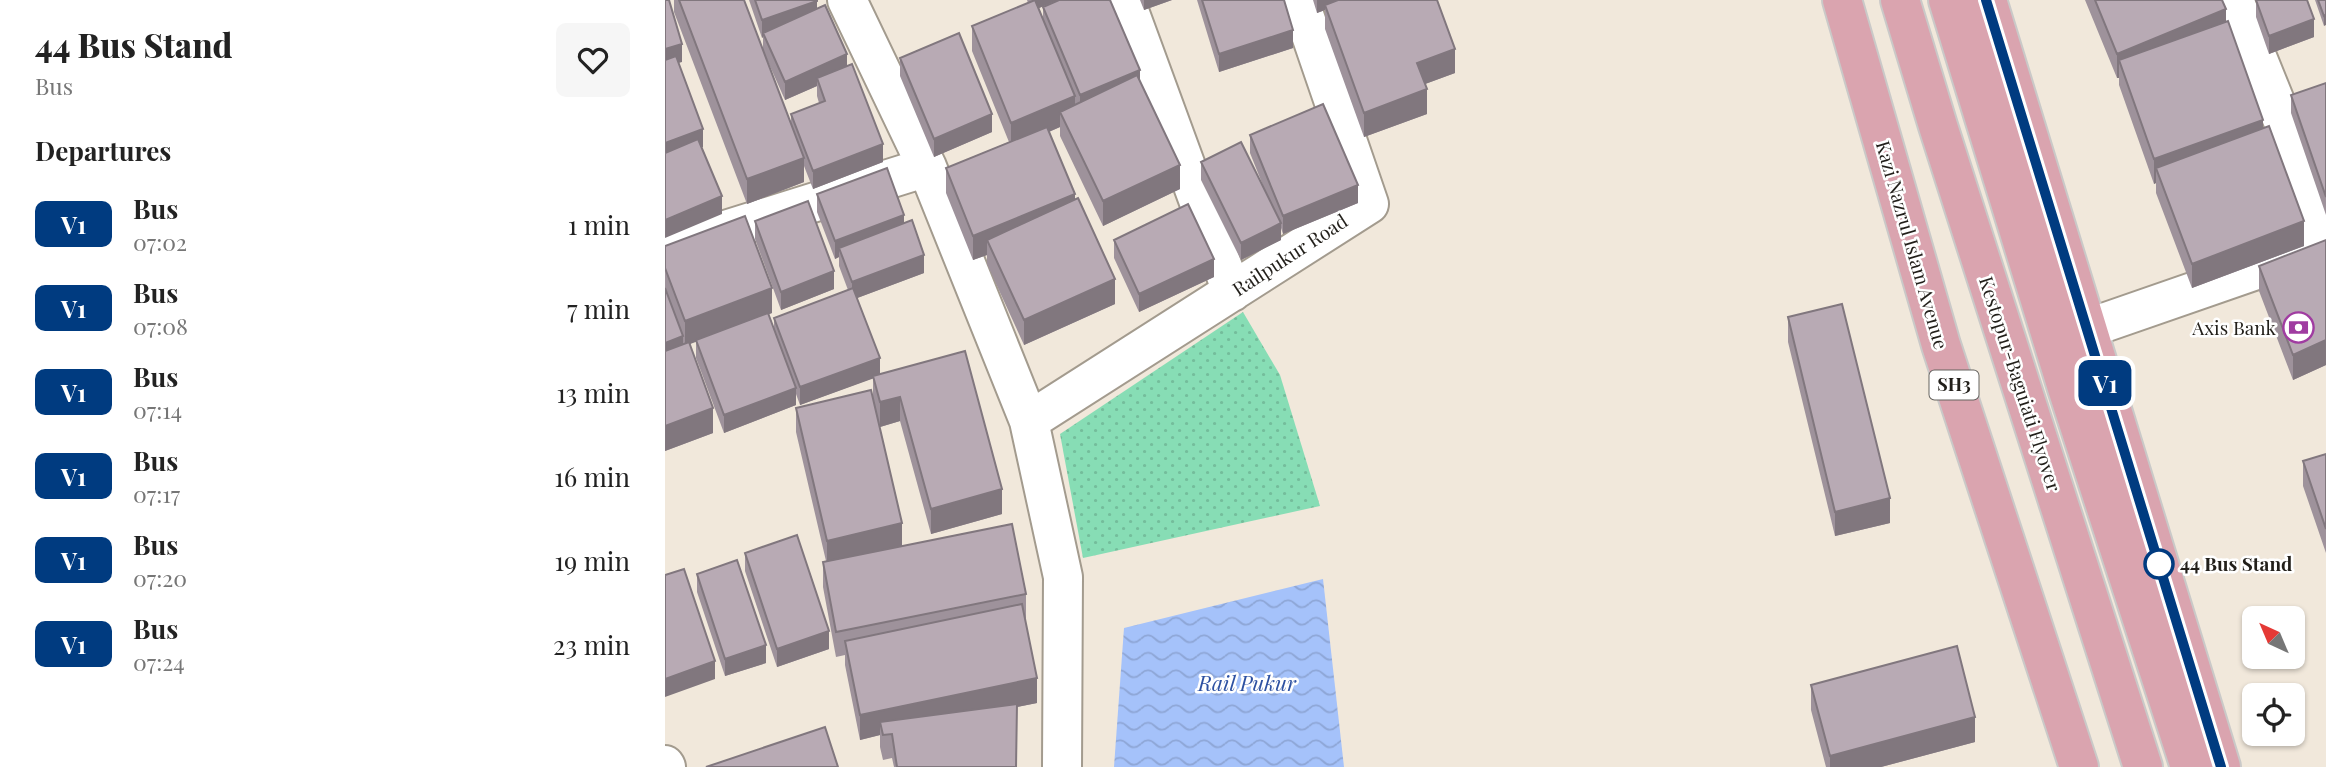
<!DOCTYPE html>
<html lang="en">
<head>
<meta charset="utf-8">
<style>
  body { margin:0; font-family:"Playfair Display",serif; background:#f6f6f6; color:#222; height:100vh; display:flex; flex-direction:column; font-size:26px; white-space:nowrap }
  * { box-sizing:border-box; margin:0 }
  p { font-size:23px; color:#767676 }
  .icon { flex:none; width:38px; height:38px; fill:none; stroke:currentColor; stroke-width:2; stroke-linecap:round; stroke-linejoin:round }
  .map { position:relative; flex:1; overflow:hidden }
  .sheet { display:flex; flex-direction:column; background:#fff; width:665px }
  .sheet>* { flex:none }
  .badge { padding:0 14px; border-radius:10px; font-size:24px; line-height:46px }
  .needle { width:46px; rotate:316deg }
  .controls { position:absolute; left:1577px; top:606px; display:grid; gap:14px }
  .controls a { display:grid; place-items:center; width:63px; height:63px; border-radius:10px; background:#fff; box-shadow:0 2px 5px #0004; font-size:35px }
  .map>.badge { position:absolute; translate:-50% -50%; box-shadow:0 0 0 4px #fff }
  h2 { padding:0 35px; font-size:26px; line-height:63px }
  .round { display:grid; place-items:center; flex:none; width:74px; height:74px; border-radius:10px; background:#f6f6f6 }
  .overview { display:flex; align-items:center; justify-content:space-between; height:119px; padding:0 35px }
  h1 { font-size:33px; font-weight:800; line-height:52px }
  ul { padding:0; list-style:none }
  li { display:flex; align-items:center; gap:21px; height:84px; padding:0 35px }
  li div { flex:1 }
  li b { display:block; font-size:26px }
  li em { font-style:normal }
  li .badge { min-width:77px; font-weight:700; text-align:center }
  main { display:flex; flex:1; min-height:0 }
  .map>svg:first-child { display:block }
</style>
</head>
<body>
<main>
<section class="sheet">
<div class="overview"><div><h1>44 Bus Stand</h1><p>Bus</p></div><a class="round"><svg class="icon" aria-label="heart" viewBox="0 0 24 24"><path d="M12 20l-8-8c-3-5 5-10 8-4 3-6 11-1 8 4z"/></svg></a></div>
<h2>Departures</h2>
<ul>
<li><span class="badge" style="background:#003b80;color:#fff">V1</span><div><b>Bus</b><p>07:02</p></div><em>1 min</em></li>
<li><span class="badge" style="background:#003b80;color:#fff">V1</span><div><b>Bus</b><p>07:08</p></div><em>7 min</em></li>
<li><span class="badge" style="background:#003b80;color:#fff">V1</span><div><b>Bus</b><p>07:14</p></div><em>13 min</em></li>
<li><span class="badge" style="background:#003b80;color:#fff">V1</span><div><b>Bus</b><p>07:17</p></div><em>16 min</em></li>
<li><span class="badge" style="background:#003b80;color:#fff">V1</span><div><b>Bus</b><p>07:20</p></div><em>19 min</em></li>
<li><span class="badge" style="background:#003b80;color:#fff">V1</span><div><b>Bus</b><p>07:24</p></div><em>23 min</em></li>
</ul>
</section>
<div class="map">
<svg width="1661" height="767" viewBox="0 0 1661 767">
  <defs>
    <pattern id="park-dots" width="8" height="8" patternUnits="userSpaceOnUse" patternTransform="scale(1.75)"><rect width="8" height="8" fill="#87ddb5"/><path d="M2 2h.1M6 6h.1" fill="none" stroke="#74bd9b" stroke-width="1.8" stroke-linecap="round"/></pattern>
    <pattern id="water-waves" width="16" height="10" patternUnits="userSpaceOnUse" patternTransform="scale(1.75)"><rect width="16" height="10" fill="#a5c2fa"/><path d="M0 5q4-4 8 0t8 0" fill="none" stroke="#8ea6d6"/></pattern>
  </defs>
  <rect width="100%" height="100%" fill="#f1e8db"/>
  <path fill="url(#park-dots)" d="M578,312L615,375L655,506L418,558L395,434Z"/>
  <path fill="url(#water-waves)" d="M658,579L679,767H449L459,628Z"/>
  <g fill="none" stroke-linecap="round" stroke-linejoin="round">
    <defs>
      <path id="street" d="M182,0L262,167L364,421L398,577L397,767
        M460,0L567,292
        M1569,0L1632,156L1656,248
        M0,249L262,167
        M1424,328L1643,252
        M364,421L704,204L634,0
        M0,765L1,767"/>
      <path id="primary" d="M1177,0L1276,345L1414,767
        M1235,0L1273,126L1478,767
        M1283,0L1402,388L1525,767
        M1322,0L1556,767"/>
    </defs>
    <use href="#street" stroke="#a39b8e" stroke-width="42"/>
    <use href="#primary" stroke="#cac9c8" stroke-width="42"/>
    <use href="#street" stroke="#fff" stroke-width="38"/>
    <use href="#primary" stroke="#daa4af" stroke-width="38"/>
  </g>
  <path fill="#9e929b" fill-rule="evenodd" d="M9,0H79L98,50V37L97,38L84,0H152V9L182,66L218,162L148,189L139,166V182L82,204L9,12ZM100,55L120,100L152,86V96L154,103L126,114V123Z
    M362,0H393L374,8L378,19V7L475,81L515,189L438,226L395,136V127L384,132L450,304L359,345L322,264V255L308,260L281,193V168L344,142L307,51V26L363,3Z
    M475,0H507L479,10Z
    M532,0H619L628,48L554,72Z
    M648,0H772L790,73L760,84L762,114L699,137L660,29V10L652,13Z
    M1420,0H1557L1561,21L1639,246L1527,288L1491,193V183L1489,184L1454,85V78H1452Z
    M1591,0L1649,37L1604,54L1591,17Z
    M1650,0H1661L1659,26Z
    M235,58L327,132L269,157L235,76Z
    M1661,83V215L1626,113V95Z
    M585,135L693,203L618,234L616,228V240L576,260L536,180V162L601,193L585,153Z
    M152,194L239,223L259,273L192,298L215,374L337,514L266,534L235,421L215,427L211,412L237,546L361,594V618H360L372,703L352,707L351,767H229L227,758L218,760L215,747V735L195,740L180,665V655L171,657L158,587V562L161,561L131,432V408L208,398V378L135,405L131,394V405L59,433L31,358V341L24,344L48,433L0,451V246L107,313L104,314L109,329V318L183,290L174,266V257L170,259L152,212Z
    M90,221L169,289L116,310L90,239Z
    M449,240L549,277L474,312L449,258Z
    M1661,240V365L1628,380L1594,291V266Z
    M1123,317L1225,523L1170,536L1123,342Z
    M1661,454V553L1638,486V461Z
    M80,553L164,649L112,667L80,571Z
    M32,574L101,663L60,676L32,592Z
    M1146,685L1310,742L1216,767H1161L1146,710Z"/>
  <path fill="#81777e" d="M367,0H393L367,11Z
    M479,0H507L479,10Z
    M652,0H693L660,5V10L652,13Z
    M152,1V19L98,33V37L97,38V20Z
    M1561,9V34L1454,60V78H1452V54Z
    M1661,15V25L1659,26V16Z
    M1649,19V37L1604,54V36Z
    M628,30V48L554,72V54Z
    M17,44V62L0,67V49Z
    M790,49V73L752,87V63Z
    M182,54V72L152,78V86L120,100V82Z
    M475,70V88L415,113V95Z
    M762,89V114L699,137V113Z
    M410,96V121L395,112V127L346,148V123Z
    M327,114V132L269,157V139Z
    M1598,120V145L1491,168V183L1489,184V159Z
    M38,129V147L0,161V143Z
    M218,144V162L148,189V171Z
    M139,158V182L82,204V179Z
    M515,165V189L438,226V201Z
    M693,185V203L618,234V216Z
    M410,194V219L322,240V255L308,260V236Z
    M57,196V214L0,238V220Z
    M239,215V233L174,248V257L170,259V241Z
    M1639,221V246L1527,288V264Z
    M616,223V240L576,260V243Z
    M259,255V273L187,300V282Z
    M549,259V277L474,312V294Z
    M169,271V289L116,310V292Z
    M450,279V304L359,345V320Z
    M107,288V313L20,346V321Z
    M18,336V354L0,361V343Z
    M1661,340V365L1628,380V355Z
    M215,358V376L135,405V387Z
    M131,388V405L59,433V415Z
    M235,397V421L215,427V402Z
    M48,408V433L0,451V426Z
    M337,489V514L266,534V509Z
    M1225,498V523L1170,536V512Z
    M237,523V548L162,566V541Z
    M164,631V649L112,667V649Z
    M101,645V663L60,676V659Z
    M50,661V679L0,697V679Z
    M372,678V703L352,707L215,722V735L195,740V715Z
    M1310,717V742L1216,767H1165V756Z"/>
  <path fill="#b8aab4" stroke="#81777e" stroke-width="2" d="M0,0H4L17,44L0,49Z
    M14,0H79L139,158L82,179Z
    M90,0H152V1L97,20Z
    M370,0L410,96L346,123L307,26Z
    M394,0H445L475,70L415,95L378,7Z
    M537,0H619L628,30L554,54Z
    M673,0H772L790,49L752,63L762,89L699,113L660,5Z
    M1430,0H1557L1561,9L1452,54Z
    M1591,0H1642L1649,19L1604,36Z
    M1653,0H1661V15L1659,16Z
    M160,5L182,54L120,82L98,33Z
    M1563,21L1598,120L1489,159L1454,60Z
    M294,33L327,114L269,139L235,58Z
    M11,56L38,129L0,143V60Z
    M187,64L218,144L148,171L126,114L160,101L152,78Z
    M472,75L515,165L438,201L395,112Z
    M1661,83V197L1626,95Z
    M658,104L693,185L618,216L585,135Z
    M1604,126L1639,221L1527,264L1491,168Z
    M382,127L410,194L308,236L281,168Z
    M33,139L57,196L0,220V153Z
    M576,142L616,223L576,243L536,162Z
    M222,168L239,215L170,241L152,194Z
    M413,198L450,279L359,320L322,240Z
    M143,201L169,271L116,292L90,221Z
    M523,204L549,259L474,294L449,240Z
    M80,216L107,288L20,321L0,268V246Z
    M247,220L259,255L187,282L174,248Z
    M1661,240V340L1628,355L1594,266Z
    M0,288L18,336L0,343Z
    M188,288L215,358L135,387L109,318Z
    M1177,304L1225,498L1170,512L1123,317Z
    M103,313L131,388L59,415L31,340Z
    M24,342L48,408L0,426V351Z
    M300,351L337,489L266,509L235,397L215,402L208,376Z
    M206,390L237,523L162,541L131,408Z
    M1661,454V529L1638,461Z
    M347,524L361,594L171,632L158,562Z
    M132,535L164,631L112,649L80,553Z
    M72,560L101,645L60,659L32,574Z
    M19,569L50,661L0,679V575Z
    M357,604L372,678L195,715L180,641Z
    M1292,646L1310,717L1165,756L1146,685Z
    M352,704L351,767H232L227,734L218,735L215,722Z
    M160,727L173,767H41Z"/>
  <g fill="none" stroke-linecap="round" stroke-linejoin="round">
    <defs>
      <path id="line" d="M1321,0L1556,767"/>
    </defs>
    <use href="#line" stroke="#fff" stroke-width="16"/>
    <use href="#line" stroke="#003b80" stroke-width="10"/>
  </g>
  <defs>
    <symbol id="bank-ring" viewBox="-11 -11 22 22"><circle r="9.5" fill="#fff" stroke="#a03ca1" stroke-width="1.5"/><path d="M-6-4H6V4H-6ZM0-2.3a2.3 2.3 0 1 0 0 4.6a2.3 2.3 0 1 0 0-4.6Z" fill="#a03ca1"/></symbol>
  </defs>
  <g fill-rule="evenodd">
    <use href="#bank-ring" x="1616" y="310" width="35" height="35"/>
  </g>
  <circle fill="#fff" stroke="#003b80" stroke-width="3.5" cx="1494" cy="564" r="14"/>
  <g text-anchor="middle" stroke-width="5" stroke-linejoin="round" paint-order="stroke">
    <rect fill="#fff" stroke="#64625f" stroke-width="2" x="1264.5" y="370.5" width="49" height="29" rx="5"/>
    <g font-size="18" font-weight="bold" fill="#221f1a">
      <text x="1289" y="391">SH3</text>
    </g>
    <g font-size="19" fill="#221f1a" stroke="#fff">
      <text transform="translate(1247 245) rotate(74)" y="7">Kazi Nazrul Islam Avenue</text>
      <text transform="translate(625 255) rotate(-33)" y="7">Railpukur Road</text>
      <text transform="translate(1355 384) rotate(72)" y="7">Kestopur-Baguiati Flyover</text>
    </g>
    <g font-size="19" fill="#221f1a" stroke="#fff" text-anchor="end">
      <text x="1611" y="335">Axis Bank</text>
    </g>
    <g font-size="19" font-weight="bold" fill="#221f1a" stroke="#fff" text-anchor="start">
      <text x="1515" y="571">44 Bus Stand</text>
    </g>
    <g font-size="21" font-style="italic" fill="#2d51a2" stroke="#fff">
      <text x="582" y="691">Rail Pukur</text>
    </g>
  </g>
</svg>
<div class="controls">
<a><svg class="needle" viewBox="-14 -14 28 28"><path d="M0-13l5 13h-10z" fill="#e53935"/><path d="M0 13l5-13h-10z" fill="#767676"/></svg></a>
<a><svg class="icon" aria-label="locate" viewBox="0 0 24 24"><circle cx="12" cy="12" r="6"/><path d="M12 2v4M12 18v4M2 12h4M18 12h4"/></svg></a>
</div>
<b class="badge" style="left:1440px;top:383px;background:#003b80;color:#fff">V1</b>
</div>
</main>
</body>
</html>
